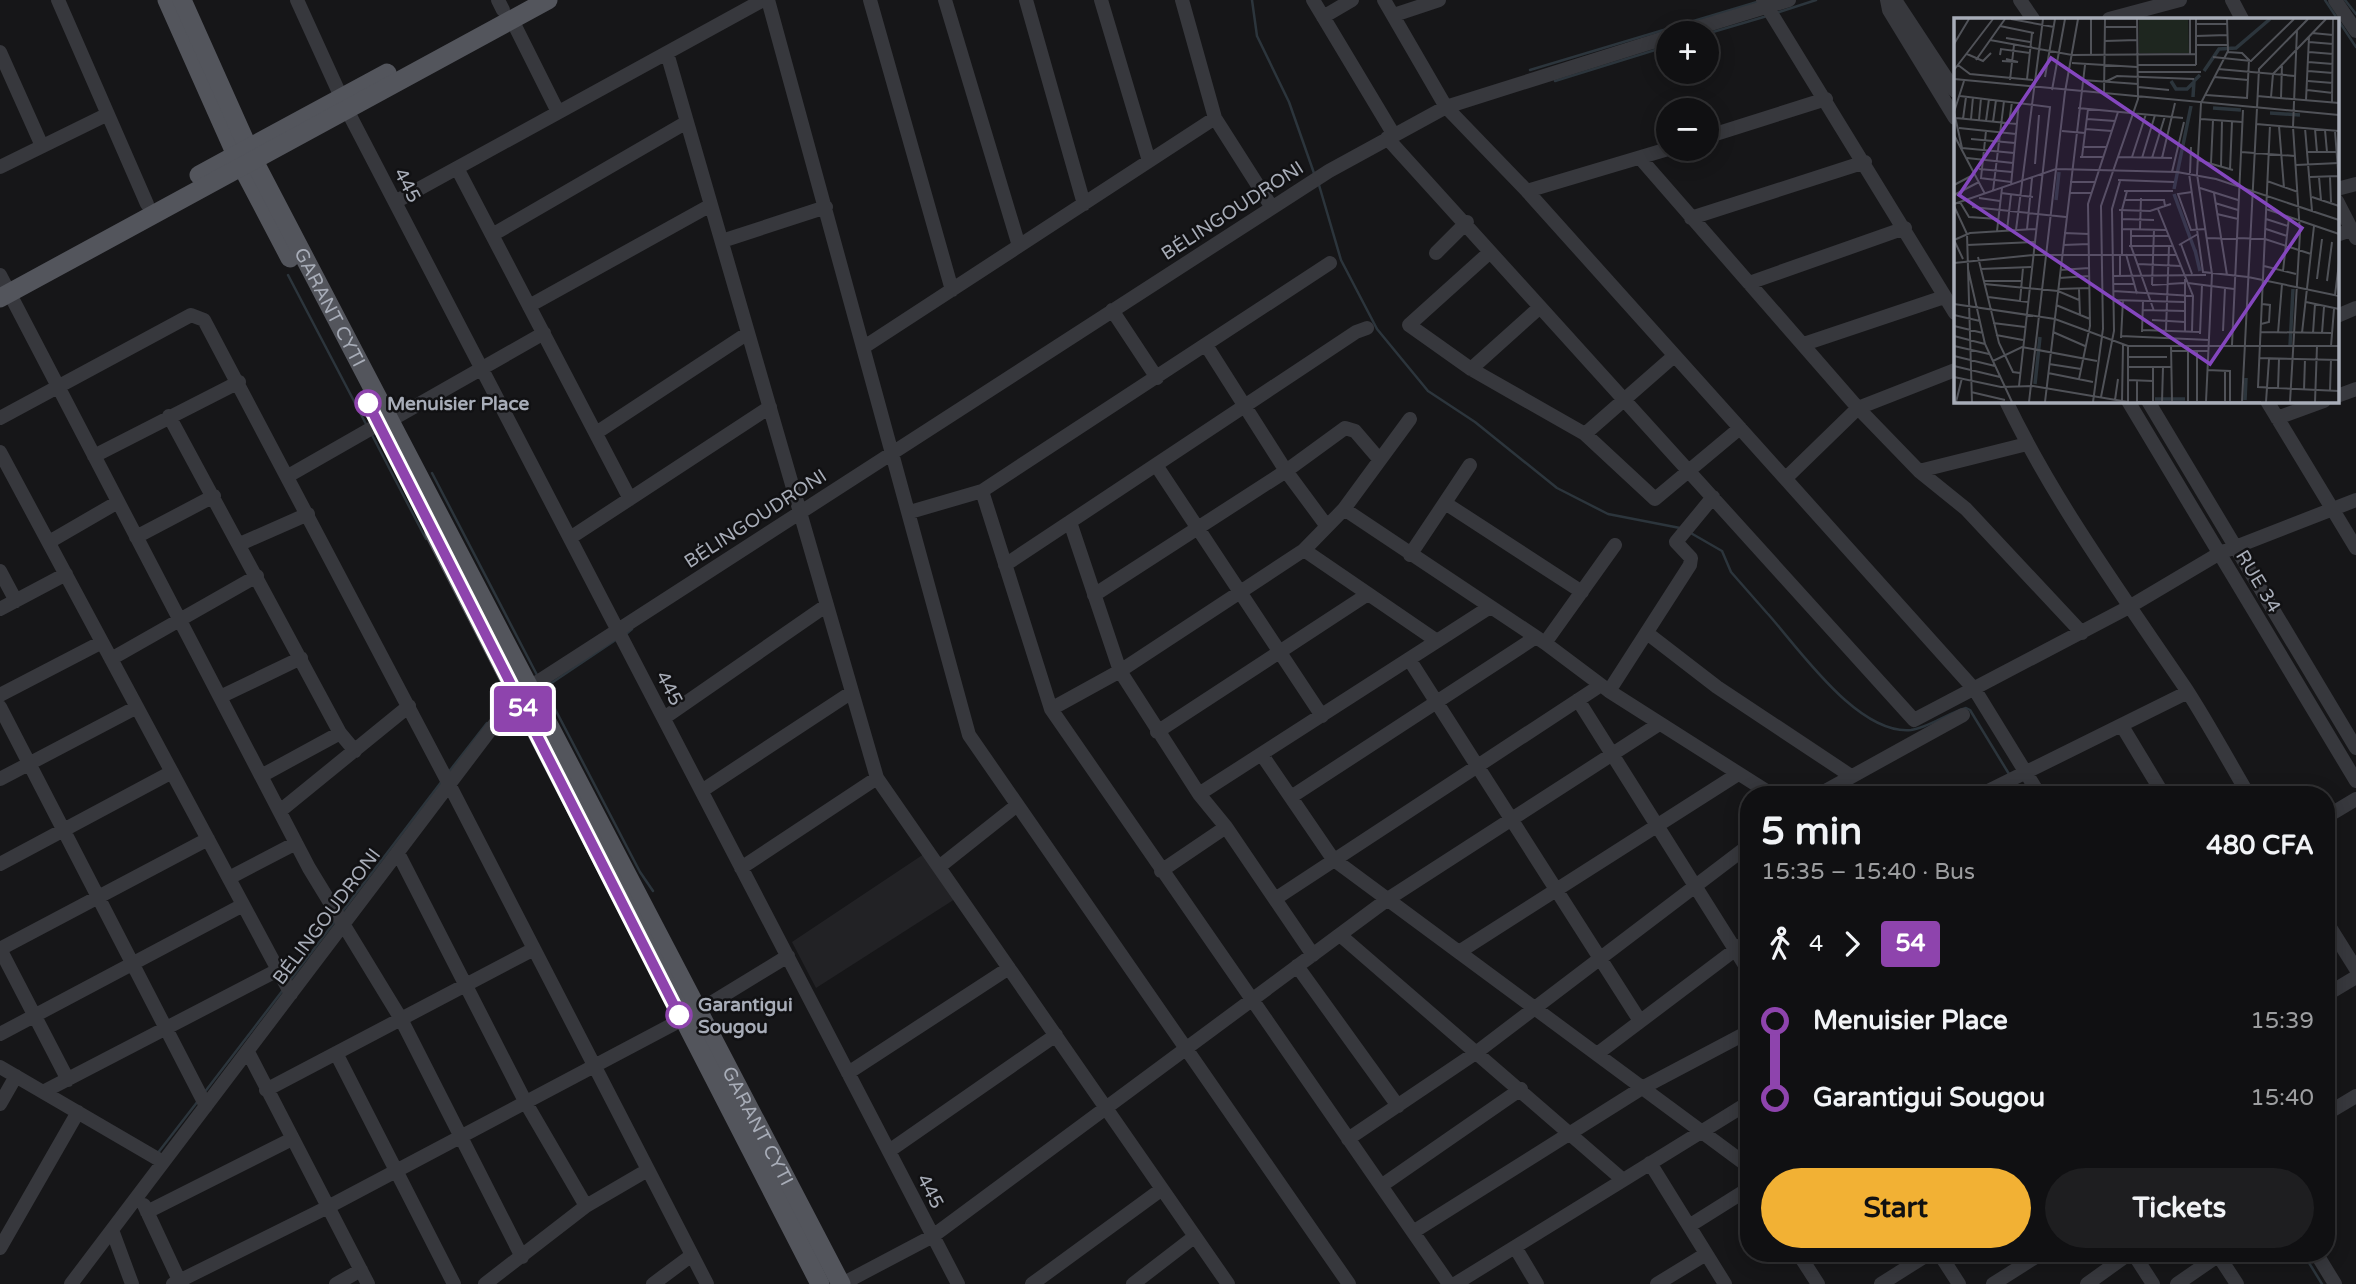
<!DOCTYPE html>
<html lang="en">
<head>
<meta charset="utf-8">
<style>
  body { margin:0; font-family:"Varela Round",sans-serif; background:#1e1e20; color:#f1f3f6; height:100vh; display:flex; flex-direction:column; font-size:26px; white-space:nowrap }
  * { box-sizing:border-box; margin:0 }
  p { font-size:23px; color:#9c9d9f }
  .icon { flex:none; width:38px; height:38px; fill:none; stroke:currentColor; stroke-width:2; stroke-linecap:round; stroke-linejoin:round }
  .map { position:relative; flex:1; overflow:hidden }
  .details { position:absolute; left:1740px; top:786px; width:595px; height:476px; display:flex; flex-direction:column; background:#101012; border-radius:28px; box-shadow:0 4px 18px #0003,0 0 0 2px #303032 }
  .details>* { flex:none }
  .badge { padding:0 14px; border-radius:5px; font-size:24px; line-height:46px }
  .buttons { position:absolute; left:1656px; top:21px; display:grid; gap:14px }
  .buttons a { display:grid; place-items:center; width:63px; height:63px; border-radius:50%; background:#101012; box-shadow:0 4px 18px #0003,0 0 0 2px #303032; font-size:35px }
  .map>.badge { position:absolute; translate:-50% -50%; box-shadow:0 0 0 4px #fff }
  .legs { display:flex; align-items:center; gap:10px; height:77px; padding:0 21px; font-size:23px }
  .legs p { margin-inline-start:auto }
  .overview { display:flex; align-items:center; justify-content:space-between; height:119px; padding:0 21px }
  h1 { font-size:38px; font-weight:700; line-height:52px }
  .button { display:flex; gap:14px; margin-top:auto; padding:14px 21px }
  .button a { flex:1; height:80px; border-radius:42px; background:#f2b134; color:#111; font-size:28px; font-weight:700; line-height:80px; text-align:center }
  .button a+a { background:#1e1e20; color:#f1f3f6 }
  ul { padding:0 21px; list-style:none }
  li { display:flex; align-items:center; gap:24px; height:77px; font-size:26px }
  li i { display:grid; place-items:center; width:10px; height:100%; margin:0 9px; background:currentColor }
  li i::after { content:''; width:18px; height:18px; margin:-9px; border:5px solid; border-radius:50%; background:#101012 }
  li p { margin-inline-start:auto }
  li:first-child i { background:linear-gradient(#0000 50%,currentColor 0) }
  li:last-child i { background:linear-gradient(currentColor 50%,#0000 0) }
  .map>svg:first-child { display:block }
</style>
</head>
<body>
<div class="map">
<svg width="2356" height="1284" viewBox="0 0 2356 1284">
  <rect width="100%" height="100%" fill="#161618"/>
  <path fill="#222225" d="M924,854L955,899L816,988L792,942Z"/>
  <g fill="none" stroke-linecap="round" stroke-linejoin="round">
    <path stroke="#2c353c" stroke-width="2.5" d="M1252,0L1257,36L1289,102L1315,176
      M2325,0L2356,47
      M2345,0L2356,14
      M1776,13L1816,0
      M1706,34L1767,16
      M1530,70L1757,2
      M1555,81L1668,46
      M1319,185L1341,260L1377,329L1428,391L1475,422L1557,488L1608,514L1680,528
      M288,275L366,424
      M371,433L426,539
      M432,473L537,675
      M1689,532L1722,551L1731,572L1767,613
      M1768,614C1800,650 1858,735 1911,730C1928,728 1948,713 1966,708L1970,710L2009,774
      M626,634L632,629
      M542,684L640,872L653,891
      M544,688L617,639
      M448,773L487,723
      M2015,782L2022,794
      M342,912L442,781
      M289,982L336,920
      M204,1093L283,990
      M157,1154L198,1101
      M2303,1253L2322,1284"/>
    <path stroke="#37383d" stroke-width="14" d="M58,0L147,204
      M297,0L347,110L958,1284
      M498,0L503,10
      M768,0L969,735L1349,1284
      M870,0L952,290
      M945,0L1019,246
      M1026,0L1084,204
      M1101,0L1149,161
      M1182,0L1215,118L1271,206
      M1313,0L1394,135
      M1384,0L1446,107L1527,191L1975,690L2039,794
      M1763,0L1955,313
      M1887,0L1889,10L1955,118
      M1895,0L1955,91
      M2020,0L2033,19
      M2232,0L2242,19
      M2335,0L2356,31
      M1394,15L1439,0
      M1323,17L1352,0
      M2109,19L2180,0
      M512,20L558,112
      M1681,33L1789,0
      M0,52L42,146
      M667,53L877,778L1228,1284
      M1706,137L1826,99
      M1387,138L1914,720L2129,607L2220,553L2356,500
      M1640,158L1858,408L1919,471L1966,509L2082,633
      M0,167L106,115
      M457,168L630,499
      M2337,189L2356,184
      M1527,191L1668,149
      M2337,201L2356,238
      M395,202L763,0
      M1691,218L1865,162
      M492,235L687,122
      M2337,235L2351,230
      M722,241L826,207
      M1490,252L1409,325L1471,369L1585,434L1655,499L1740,428
      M1436,253L1467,222
      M0,275L309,868L401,1019L522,1257
      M1749,283L1905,228
      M529,306L711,205
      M1112,310L1157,378
      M2337,316L2356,308
      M1804,344L1944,297
      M1206,345L1286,471L1326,525
      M864,347L1215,118
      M1471,369L1540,307
      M2337,396L2356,389
      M2006,401C2055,503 2123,596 2186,689C2208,723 2228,760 2248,794
      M2128,401L2356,781
      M2148,401L2356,748
      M2267,401L2356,548
      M169,416L340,733L355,751
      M0,418L191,315L204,320L450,786L707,1284
      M2277,418L2324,401
      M391,420L544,333
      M596,433L748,333
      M1585,434L1674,356
      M0,452L291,994
      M94,456L239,382
      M1156,465L1322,716
      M1919,471L2027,444
      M288,476L379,424
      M1786,478L1858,408L1955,370
      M982,491L1051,709L1449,1284
      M1445,503L1582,592
      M1344,509L1545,643L1609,691L1771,794
      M910,512L982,491L1330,263
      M1070,522L1120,671L1199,794L1226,827L1313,955
      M136,537L214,496
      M570,538L770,407
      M49,542L118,502
      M240,544L308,514
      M1304,550L1437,641
      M1410,555L1470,465
      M1005,565L1356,332L1367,328
      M0,571L16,601
      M1094,595L1286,471L1345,428L1355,431L1379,459
      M0,609L66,574
      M1647,633L1717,687L1851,776
      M1545,643L1615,545
      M111,659L257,576
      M1409,659L1640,1021
      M1609,691L1690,565L1691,558L1676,542L1713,497
      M0,695L102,642
      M220,697L301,658
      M1578,700L1748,970
      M0,707L206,1106
      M1051,709L1120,671L1304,550L1344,509L1410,419
      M664,718L827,605
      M2122,726L2163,794
      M1157,732L1368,594
      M1262,755L1333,859L1748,1166
      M261,776L340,733
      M0,779L137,707
      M703,790L852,692
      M1199,794L1490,607
      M1820,794L1963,715
      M1982,794L2188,692
      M1291,797L1536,637
      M280,811L409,706
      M2326,817L2356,799
      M398,853L526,1103L586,1206
      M0,864L172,772
      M939,867L1016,806
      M741,868L877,778
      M1161,871L1226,827
      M229,878L296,843
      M1275,899L1601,685
      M2326,921L2356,969
      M1340,935L1623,1180
      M0,949L208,839
      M0,949L68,1080
      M1459,952L1738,774
      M1297,966L1398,1106
      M2326,995L2356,977
      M0,1034L243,905
      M248,1052L368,1284
      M336,1053L454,1284
      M1597,1054L1748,940
      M0,1067L163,1162
      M848,1073L1009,968
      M266,1090L534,949
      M43,1092L278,970
      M0,1104L16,1076
      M2326,1114L2356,1096
      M1348,1139L1477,1052L1748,846
      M889,1151L1056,1035
      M1650,1163L1725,1284
      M1381,1186L1521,1089
      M144,1205L179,1280
      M147,1212L292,1139
      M1689,1226L1748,1189
      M112,1230L132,1284
      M1413,1232L1642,1088L1748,1032
      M1515,1247L1537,1284
      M0,1248L78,1112
      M1798,1253L1818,1284
      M1939,1253L1959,1284
      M2133,1253L2153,1284
      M2316,1253L2335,1284
      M2218,1255L2237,1284
      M71,1284L516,696L1329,171L1446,107L1668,37
      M173,1284L328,1207L698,1011L788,956
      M336,1284L361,1270
      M485,1284L586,1206L646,1171
      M653,1284L692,1255
      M842,1284L933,1236L1388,899L1659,724
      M1032,1284L1162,1189
      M1133,1284L1194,1237
      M1455,1284L1748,1103
      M1657,1284L1706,1254
      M1881,1284L1930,1253
      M1993,1284L2042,1253
      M2087,1284L2130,1253
      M2177,1284L2222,1253"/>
    <g stroke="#53555c" stroke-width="19">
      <path d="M167,0L236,155L290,258"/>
      <path id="s1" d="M182,0L254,161L841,1284"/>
      <path d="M199,175L387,73"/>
      <path d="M0,298L548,0"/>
      <path d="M434,533L820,1284"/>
    </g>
  </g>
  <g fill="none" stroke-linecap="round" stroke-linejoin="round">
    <defs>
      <path id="line-1" d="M368,403L679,1015"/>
    </defs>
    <use href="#line-1" stroke="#fff" stroke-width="16"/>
    <use href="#line-1" stroke="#8e44ad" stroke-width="10"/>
  </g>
  <g fill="#fff" stroke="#8e44ad" stroke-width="3.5">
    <circle cx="368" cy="403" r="12"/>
    <circle cx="679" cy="1015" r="12"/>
  </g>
  <g text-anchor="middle" stroke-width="5" stroke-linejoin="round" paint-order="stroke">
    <g font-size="19" fill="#a8adb8" stroke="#111113">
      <text transform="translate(408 185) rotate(62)" y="7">445</text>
      <text transform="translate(1232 210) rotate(-33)" y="7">BÉLINGOUDRONI</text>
      <text dy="7" stroke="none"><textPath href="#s1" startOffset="341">GARANT CYTI</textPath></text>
      <text transform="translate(755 518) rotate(-33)" y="7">BÉLINGOUDRONI</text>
      <text transform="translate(2259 581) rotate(59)" y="7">RUE 34</text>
      <text transform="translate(670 688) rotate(62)" y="7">445</text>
      <text transform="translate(326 916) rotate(-53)" y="7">BÉLINGOUDRONI</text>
      <text dy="7" stroke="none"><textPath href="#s1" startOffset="1265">GARANT CYTI</textPath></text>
      <text transform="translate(931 1191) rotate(62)" y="7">445</text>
    </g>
    <g font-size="19" font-weight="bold" fill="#a8adb8" stroke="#111113" text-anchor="start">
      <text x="387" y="410">Menuisier Place</text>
      <text x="698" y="1011">Garantigui<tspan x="698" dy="22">Sougou</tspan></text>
    </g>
  </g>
  <g transform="translate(1954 18)">
    <rect width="385" height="385" fill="#161618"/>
    <path d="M185,1H234L235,35H185Z" fill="#1e261f"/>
    <path fill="none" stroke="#2c353c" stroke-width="3.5" d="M250,53L265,31L282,30L316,1M217,63L222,71H233L239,65M239,79L240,63L246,57M259,90L287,92M316,95L346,97M220,171L237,88M220,176L241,233M102,182L105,154M241,232L246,253M336,328L339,271M81,366L86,319M201,381H231M291,382L292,360"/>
    <path fill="none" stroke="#505258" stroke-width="2" d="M57,1L100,9M137,1V37M236,1V36M242,1V47M242,6H273M46,8L80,15M151,9H183M358,15L379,17M242,18L273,17M52,20L76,24M36,22L118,37L242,36M151,23L183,22M355,24L379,26M0,26L15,1M242,27H273M355,34L379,36M13,36L29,43L37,35M46,37L47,31L76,35M259,39L297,43L340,1M22,42L51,1M48,43L64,44L52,41M354,44L379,46M118,45L183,49M4,47L16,56L79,62M183,47H242M264,51L341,58M0,52L39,1M354,53L379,55M184,54H247M91,59L101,1M260,59L294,62M0,61L385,97M73,61L78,15M56,62L60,27M128,62L184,66M354,63L379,65M151,64L163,58L240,61M184,69L215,72M98,72L111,1M353,72L379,75M150,77L151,1M252,77L293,80L295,42L288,35L273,34M6,78L96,89L65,368M303,78L385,85M317,79L319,56L372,1M327,80L328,46M352,82L355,19M378,84L379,1M124,90L229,100M0,94L8,130M0,94L10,63M2,100L63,106M9,101L12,79M17,101L19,79M133,101L161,103M247,101L288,104M25,102L27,80M32,103L35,81M39,104L42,82M55,105L58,84M302,106L385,113M316,107L304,369L385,373M325,108L330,170M5,110L62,116M351,110L358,193M131,111L158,113M361,111L363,134M371,112L373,134M108,113L131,115M381,113L385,165M0,117L31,176M17,121L61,125M129,129H153M8,130L60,135M287,134L341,138M353,134H383M126,139H150M128,139L134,91M164,139L218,140M178,139L192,96M13,140L59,145M188,140L201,97M198,140L211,98M208,140L221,85M244,142L279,152M257,145L259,102M81,146L85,97M342,147L385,145M267,149L268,103M25,151L58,154M276,152L278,104M218,154L230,104M235,155L249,254L294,259L385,278M236,155L237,129M356,159L384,158M365,159L367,182M376,159L377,184M26,160L57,164M27,160L32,113M164,162L220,164M313,163L344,174M116,164H142M0,167L21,156M57,167L65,84M246,170L284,182M39,173L50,83M170,173H219M238,174L224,176L237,212L252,211M47,175L79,179M115,175H138M260,175L273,257M0,177L25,164M358,179L385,188M25,180L46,183M171,182H210L211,188M6,184L15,199L44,201M261,185L284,192M0,186L102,151L223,154L262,161L385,202M0,188L13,216L18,384M18,189L112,199M204,191L239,278L238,313M312,191L385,216M165,192L196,193L217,186M263,196L284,201M168,201L200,202M312,201L334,208M73,211L78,160M168,211L212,212M177,211V228L200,293M186,211L187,180M312,211L333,218M53,212L57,177M62,212L89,1M43,213L48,170M110,215L135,216M177,218H215M253,220L283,221M283,220L311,221L357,236M0,222L16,215L82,211M0,222L9,241M227,226L238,256M13,227L80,224M109,227L135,226M225,227L244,216M175,228H218M166,236V258M168,236V192L173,173M172,236L183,276M24,239L45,325L59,354L66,355M0,245L79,237H222M184,246L227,248M310,248L342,256M14,251L31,326L58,384M26,251L77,249M106,252L135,250M329,253L335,199M159,258L252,257M105,260L135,258M363,261L368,221M30,263H68M373,263L378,224M234,265L280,271M30,266L104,273L125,282M159,266H181M198,267L200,212M198,267L230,265M104,271L136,270M125,271L126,298M159,273L239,278M381,277L385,245M34,279L74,284M159,282L230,284M66,283L69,250M352,284L385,291M0,286L101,301L174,328H385M102,287L136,301M189,292L231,293M0,297L26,303M198,302L231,304M39,305L71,309M307,306L315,304L316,287L308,286M0,308L29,315M188,312L246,314M212,312L215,228M231,313V261M269,313L271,270M99,314L131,328M188,314L189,283M307,314L377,315M324,315L328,266M348,315L360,208M359,315L361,286M368,315L370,289M246,316L248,267M42,317L69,322M0,318L31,326M167,318L255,322M167,320L169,282M217,327L218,383M278,327L289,92M0,328L35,336M174,328V384M377,328L380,291M218,333H254M0,338L41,348M174,339H213M306,340L385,342M39,343L68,329L143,343M95,346L127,351M0,348L46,359M174,349H218M199,349V384M253,352L276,353V383M271,353V383M94,355L139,364M0,359L47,369L79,368L174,384M125,361L136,308L134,186L164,94M174,362L199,363M183,362V384M324,371L325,341M350,372L351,341M376,373L377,341M17,374L51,382M147,379L160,313L158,191L166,163M161,382L164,361M168,383L169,327M234,383V327M243,383V333M2,384L8,360M75,384L111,74L124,1M91,384L131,47M139,384L149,311L147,188L184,81L183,1M184,384H307M208,384L209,349M252,384L258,256L243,156L247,85L274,33L273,1M288,384L305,51L354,1M312,384L315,341M336,384L346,215L339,109L343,12M361,384L363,328"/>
    <path fill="#8446be" fill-opacity="0.15" stroke="#8446be" stroke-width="3.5" d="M97,40L348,210L256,346L5,177Z"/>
    <rect width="385" height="385" fill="none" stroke="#a8adb8" stroke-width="3.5"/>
  </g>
</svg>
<div class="buttons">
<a>+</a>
<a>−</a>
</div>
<b class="badge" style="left:523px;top:709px;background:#8e44ad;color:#fff">54</b>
<section class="details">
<div class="overview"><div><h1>5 min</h1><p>15:35 – 15:40 · Bus</p></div><b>480 CFA</b></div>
<div class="legs"><svg class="icon" aria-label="walk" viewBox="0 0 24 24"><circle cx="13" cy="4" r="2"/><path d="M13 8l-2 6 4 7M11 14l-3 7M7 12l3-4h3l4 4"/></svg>4<svg class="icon" aria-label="forward" viewBox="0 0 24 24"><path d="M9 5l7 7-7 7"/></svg><b class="badge" style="background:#8e44ad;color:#fff">54</b></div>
<ul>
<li><i style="color:#8e44ad"></i><b>Menuisier Place</b><p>15:39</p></li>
<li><i style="color:#8e44ad"></i><b>Garantigui Sougou</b><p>15:40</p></li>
</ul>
<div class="button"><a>Start</a><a>Tickets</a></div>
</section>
</div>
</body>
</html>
